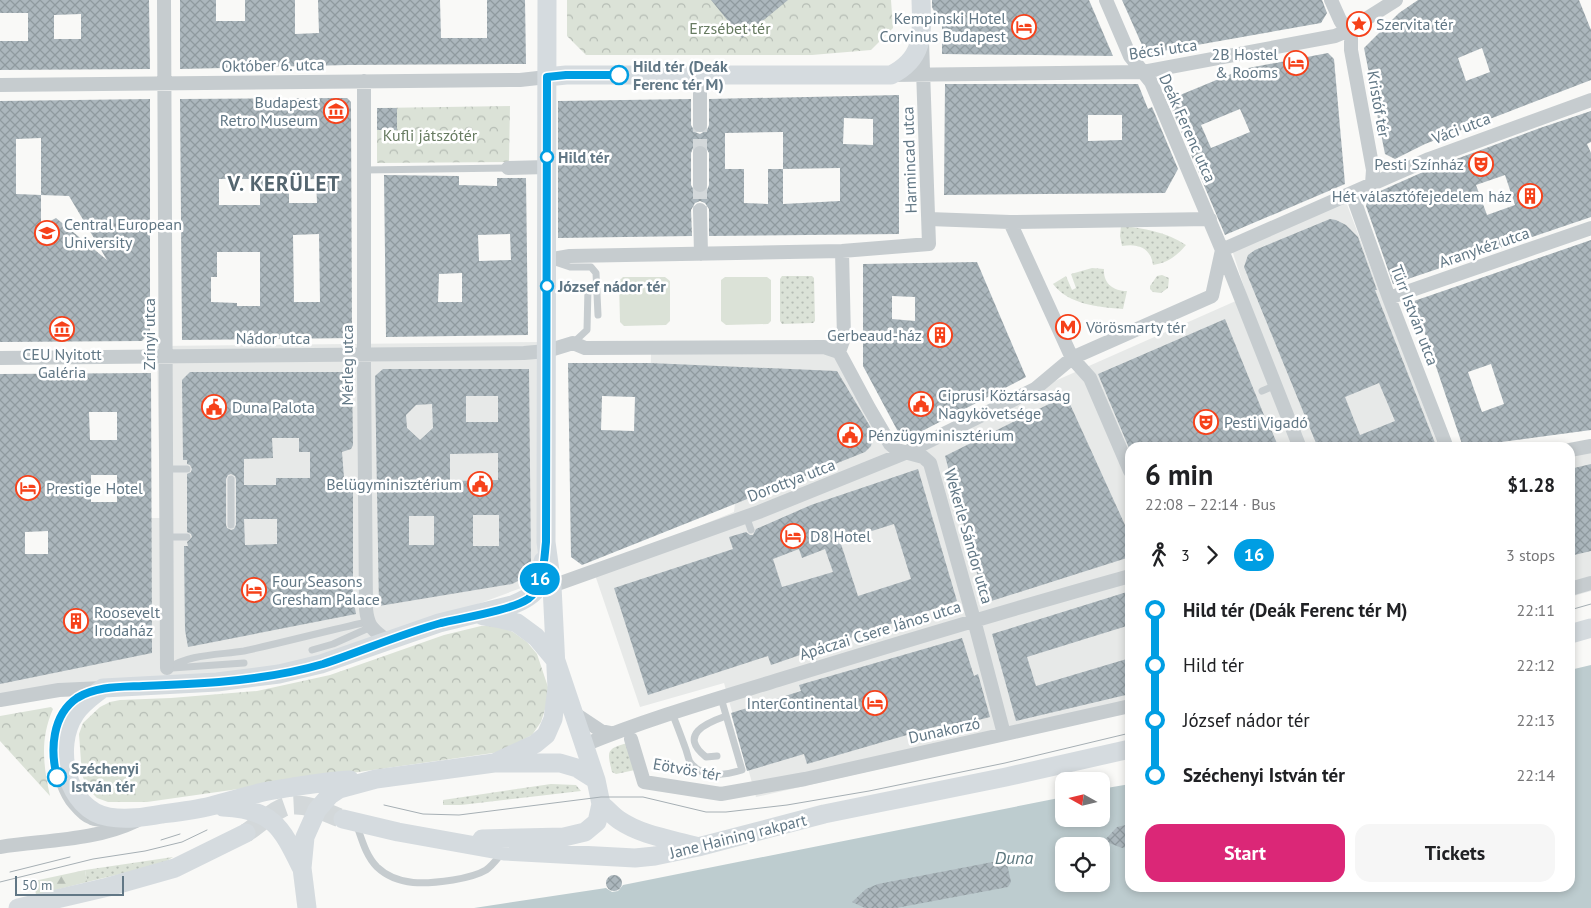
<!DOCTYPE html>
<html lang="en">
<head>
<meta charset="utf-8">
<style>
  body { margin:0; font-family:"PT Sans",sans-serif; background:#f6f6f6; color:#202124; height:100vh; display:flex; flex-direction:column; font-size:19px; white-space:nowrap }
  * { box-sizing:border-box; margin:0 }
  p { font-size:16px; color:#757577 }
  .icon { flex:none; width:28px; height:28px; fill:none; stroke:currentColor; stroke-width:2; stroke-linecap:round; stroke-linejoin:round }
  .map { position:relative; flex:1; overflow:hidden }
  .side { position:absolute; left:1125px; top:442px; width:450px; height:450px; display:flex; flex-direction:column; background:#fff; border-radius:15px; box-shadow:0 2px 8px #0003 }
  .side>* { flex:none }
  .badge { padding:0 10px; border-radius:16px; font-size:18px; line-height:32px }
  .needle { width:32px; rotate:278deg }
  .buttons { position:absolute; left:1055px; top:772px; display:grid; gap:10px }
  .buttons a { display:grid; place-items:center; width:55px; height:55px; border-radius:10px; background:#fff; box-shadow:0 2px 8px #0003; font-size:25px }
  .scale { position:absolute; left:15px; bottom:12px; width:109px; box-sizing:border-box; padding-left:5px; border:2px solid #617785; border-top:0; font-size:14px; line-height:18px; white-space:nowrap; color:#617785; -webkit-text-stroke:4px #fff; paint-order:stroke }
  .map>.badge { position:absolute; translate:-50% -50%; box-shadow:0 0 0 2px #fff }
  .legs { display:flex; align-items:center; gap:8px; height:55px; padding:0 20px; font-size:16px }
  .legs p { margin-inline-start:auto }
  .head { display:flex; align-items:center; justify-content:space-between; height:85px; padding:0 20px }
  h1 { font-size:28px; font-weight:700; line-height:38px }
  .cta { display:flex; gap:10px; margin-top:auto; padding:10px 20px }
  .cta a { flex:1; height:58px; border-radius:15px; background:#db2777; color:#fff; font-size:20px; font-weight:700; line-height:58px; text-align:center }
  .cta a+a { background:#f6f6f6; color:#202124 }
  ul { padding:0 20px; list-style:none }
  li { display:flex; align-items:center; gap:18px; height:55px; font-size:19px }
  li i { display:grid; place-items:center; width:8px; height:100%; margin:0 6px; background:currentColor }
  li i::after { content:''; width:12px; height:12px; margin:-6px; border:4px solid; border-radius:50%; background:#fff }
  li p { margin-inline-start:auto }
  li:first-child i { background:linear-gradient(#0000 50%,currentColor 0) }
  li:last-child i { background:linear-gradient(currentColor 50%,#0000 0) }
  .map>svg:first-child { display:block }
</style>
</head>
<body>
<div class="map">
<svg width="1591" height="908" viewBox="0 0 1591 908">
  <defs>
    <pattern id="grass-dots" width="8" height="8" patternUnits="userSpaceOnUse" patternTransform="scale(1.25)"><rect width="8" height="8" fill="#dbe2d7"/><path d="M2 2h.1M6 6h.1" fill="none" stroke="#b5bcb4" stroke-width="1.8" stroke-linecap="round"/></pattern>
    <pattern id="forest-firs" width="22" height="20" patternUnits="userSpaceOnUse" patternTransform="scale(1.25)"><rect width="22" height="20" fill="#dbe2d7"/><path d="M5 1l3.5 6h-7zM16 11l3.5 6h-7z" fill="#b5bcb4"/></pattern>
    <pattern id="park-crowns" width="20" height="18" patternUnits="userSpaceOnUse" patternTransform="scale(1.25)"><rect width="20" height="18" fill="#dbe2d7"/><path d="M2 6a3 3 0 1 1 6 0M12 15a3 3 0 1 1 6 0" fill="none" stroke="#b5bcb4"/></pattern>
    <pattern id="building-cross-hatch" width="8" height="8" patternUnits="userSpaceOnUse" patternTransform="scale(1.25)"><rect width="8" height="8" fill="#acb7bd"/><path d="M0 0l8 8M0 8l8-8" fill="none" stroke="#8f9a9f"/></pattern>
  </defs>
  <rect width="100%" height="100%" fill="#f9f9f7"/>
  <path fill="#e7e9e8" d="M1346,202L1439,447L1130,448V712L756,797L724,683L640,707L593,569L734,512L735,503L649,448L651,353L841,347L901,449L1247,296L1232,250Z
    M543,342V580L388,637L292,667L0,700V571L151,518H160L157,346Z
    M1591,442V591L1570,597V448H1560Z"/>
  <path fill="url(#grass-dots)" d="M1121,226C1144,228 1166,232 1186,245C1177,256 1167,263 1153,265C1151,248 1138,243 1122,246L1120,236Z
    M1092,268L1104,269C1103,283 1113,291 1127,291L1123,309C1099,307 1069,305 1053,284L1066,276L1072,290L1076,288L1071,274Z
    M1162,275L1169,278L1168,288L1161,293L1153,292L1150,289V286L1157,276Z
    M782,276H812L814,278L815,321L813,323L782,324L780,321V279Z
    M627,743L635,770L616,774L612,772C607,751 606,749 627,743Z
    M551,784L576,785L581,791L461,805H443V800Z
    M173,857L162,864L87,882L85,870Z"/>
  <path fill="url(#forest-firs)" d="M85,870L87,882L36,895L34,881Z"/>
  <path fill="url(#park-crowns)" d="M567,0H891L893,28L871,50L812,55H586L567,36Z
    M510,106L509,162L377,163V108Z
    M481,626H499L513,632L527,642L537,654L548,687L547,703L541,722L532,735L500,752L147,802H108L97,798L88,789L82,775L79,734L83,723L100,707L110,702L120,700L171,698L257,691L330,675L444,635Z
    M51,707L53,709C40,739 43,764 50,796L0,741V716Z"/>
  <path fill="#dbe2d7" d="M623,277H665L670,281V321L666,325L624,326L620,322L619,281Z
    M725,277H767L771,280V321L768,324L726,325L721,321V280Z"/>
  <path fill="#bdcccf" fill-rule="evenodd" d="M1591,665V908H474L606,888L612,892L618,891L623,885L1064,797V819H1101V789L1130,784V888H1570V670ZM1064,846H1101V884H1064Z"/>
  <path fill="url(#building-cross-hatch)" fill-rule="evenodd" d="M0,0H149L150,69L0,70V41H28V13H0ZM81,14V39H54V15Z
    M180,0H216V21H245V0H295V34L319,33L318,0H440L441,38H487V0H525L526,64L348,65L180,69Z
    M711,0H788L742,38Z
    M932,0H1089L1113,56L942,54V22L936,15L932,7Z
    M1122,0H1322L1327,13L1321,23L1146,54Z
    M1418,0H1579L1591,30V80L1425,144L1395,159L1385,154L1364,48L1399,13ZM1482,48L1490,72L1466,81L1458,58Z
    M1328,53L1334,59L1345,184L1225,235L1168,100L1243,69ZM1240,109L1250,132L1211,148L1201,125Z
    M945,84H1138L1148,109L1152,107L1178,169L1165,193L944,195ZM1088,115H1122V140L1088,141Z
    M899,95V234L709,236V209L705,203L700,201L695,203L691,210L692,236L558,238V101L691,99V125L695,132L700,134L707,130L709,125V99ZM844,118L873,119V145L843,144ZM783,132V169H768V204L744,203V169H725V133ZM700,144L705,146L709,153V185L707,190L700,194L695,192L691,185V153L693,148ZM840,168V201L783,204V169Z
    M347,98L351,102V107L352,338L182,340L180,99ZM219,179H260V205H219ZM316,179L317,203H289V180ZM319,234L320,302H294L293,235ZM217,252H260V306H237V303L211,302V277H217Z
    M150,99V332L142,341L0,342V101ZM41,138V195L16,194V139ZM41,195L69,196L107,260L56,218L41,226Z
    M377,108H397V130H377Z
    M1591,111V142L1587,144L1591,153V217L1393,284L1366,206L1369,196L1432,168L1540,128ZM1505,175L1515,205L1487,215L1476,185Z
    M384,175L459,176V185L497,186V178H526L528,335L386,337ZM510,234L511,260L479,261L478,235ZM462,273V302H438L439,274Z
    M1330,219L1336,220L1346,225L1358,237L1377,290H1375L1437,448H1318L1244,267L1248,255L1255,250ZM1379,383L1395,421L1360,435L1345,397Z
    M1591,240V430L1463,447L1414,301ZM1491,364L1504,404L1482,412L1468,372Z
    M977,262L1026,377L903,441L863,366V264ZM892,296L915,297V321L892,319Z
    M1225,319L1266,420H1267L1279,448H1129L1098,374Z
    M568,363H650L837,371L871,428L873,437L871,446L865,452L582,565L571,557ZM602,396L635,397L634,431L601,430Z
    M383,369H529L531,565L527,576L520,580L512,584L379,606L375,376ZM466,396H498V422H466ZM432,404L433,428L420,440L407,428L406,415L416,405ZM498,453V480L450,481V454ZM473,515H499V546H473ZM409,516H434V545H409Z
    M190,372H352L353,445L351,449L342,452L344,478L353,479V597L356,614L188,647L185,630L184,546H188L187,542L192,537L191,534L187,532V474L191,472L192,469L190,465L187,464V460H183L182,380ZM272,438H299V452H310V478H276V485H244V459L273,458ZM231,474L235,476L236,479V525L234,529L231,530L227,528L226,525V479L228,475ZM244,519H277V544L245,545Z
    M151,373L152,653L0,684V374ZM89,412H117V440H90ZM91,475H117V502H91ZM48,531V554H25V532Z
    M1064,398L1069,402L1130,536V557L985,603L945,456L1059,399Z
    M1591,464V551L1570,556V469Z
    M918,469L957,601L771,665L768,656L648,695L614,588L733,549L729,537L746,532L750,535H753L756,529L811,505ZM894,524L911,579L858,596L840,541ZM799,549L802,558L825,549L833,572L782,587L773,559Z
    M1130,591V625L1027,657L1036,686L1130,658V694L1016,721L992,634Z
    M962,638L974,676L978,674L990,717L951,727L938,726L807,764L804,754L747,771L731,713L801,691L799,685Z
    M1130,824V846L1122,848L1104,841L1117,827Z
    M1003,860L1007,864L1011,882L1008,887L896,908H865L852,902L866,889L878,884Z
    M606 883a8 8 0 1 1 16 0a8 8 0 1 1-16 0Z"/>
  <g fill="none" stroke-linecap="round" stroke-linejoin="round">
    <path stroke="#d3d8da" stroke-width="14" stroke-dasharray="14 7" stroke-linecap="butt" d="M700,153V125
      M700,185V210"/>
    <path stroke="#d3d8da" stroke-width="19" stroke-dasharray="19 9" stroke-linecap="butt" d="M246,833C258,825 269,814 282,808C300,799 326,813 343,819"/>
    <path stroke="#c6cccf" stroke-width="7" d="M364,170L508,168
      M555,262L570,267H591L596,273L598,315
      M573,343L587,330L588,288
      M1262,391L1276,385
      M167,469H187
      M231,479V525
      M746,516L751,530
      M167,537H187
      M312,650L333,644L371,627
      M172,668L244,663
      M167,669C188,654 219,655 244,651C285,642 326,631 367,622
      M79,697C75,700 70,703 67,706C44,728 53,784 72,806C77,812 83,819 90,821C94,823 100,823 105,824
      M672,713C677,725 681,736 685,747C687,752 688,758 690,762C702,779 726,775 742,770L721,698
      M717,756L706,757C678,735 706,723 726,716
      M357,826C362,840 366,856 377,867C398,887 427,884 453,880C465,878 476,876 486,870C492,866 497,859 502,853"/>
    <path stroke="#c6cccf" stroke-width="14" d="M164,0L167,668
      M1106,0L1130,56L1151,82L1222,250L1300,448
      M1331,0L1340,20L1351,38V50L1373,170L1372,184
      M700,74V125
      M891,75L1143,72L1335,36L1347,31L1396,0
      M364,81V366L366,609C368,628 373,629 387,641
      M0,85L520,80L547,77
      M508,168L547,167
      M700,185V153
      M1352,194L1389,298L1447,448
      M700,210L701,254
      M929,219L1010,222L1210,219
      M1010,222L1072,358L1090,378L1130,471
      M1222,250L1429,159L1591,100
      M547,260L570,256L842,251L929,244L922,41
      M1389,298L1591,228
      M839,352L869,408L890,444L897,450L923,457L930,463L974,620L1004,734
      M839,352L844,338L842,251
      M0,358L524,353L547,351L573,343L585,348L824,347L839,352
      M1570,450L1591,446
      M552,586L759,512L905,453L1035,389L1072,358L1212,296L1222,250
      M1570,589L1591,583
      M0,700L59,690L103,688
      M574,713L601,731L611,733
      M631,739L644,782L721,794L805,779L1130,706
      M584,745C647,719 713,700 778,680C895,644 1012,609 1130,576
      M0,847C44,840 95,841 136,821"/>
    <path stroke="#d5dbdf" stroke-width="19" d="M547,77L566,75H891C925,58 922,33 921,0
      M1570,634L1591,628
      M500,763H560L577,768L596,780
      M350,780C330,781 312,784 293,787C282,789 270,790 259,793C243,797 227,802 211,806C195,810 178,812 162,814C145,817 127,820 109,817C66,810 53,746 75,714C82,703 93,696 103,688L217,682L279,674L321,664L439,623L512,605C538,595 540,588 543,561
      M601,804C607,809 613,816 619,820C641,835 669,839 695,846
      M223,807C272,809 281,826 301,867
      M343,819L398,832L504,851L635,858L655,856L698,847L824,814L1006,777L1130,749
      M482,839L564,837L585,832L597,822L601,804L596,780L556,661L536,637L517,623L501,619L483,616
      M18,908L108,887L175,868L246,833
      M307,908L302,868L305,837L317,810L330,795L339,789L376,779L494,763L535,744L546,735L553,719L557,688L552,586L546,542L547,0"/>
    <path stroke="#a6afb4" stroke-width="1" d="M1570,610L1591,604
      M384,805L423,814L459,815L601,797H643L706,812H726L787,805L869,791L1005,763L1130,733
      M161,840L180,834
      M10,872L70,857
      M0,882L93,859L145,851L182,842L207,830"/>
  </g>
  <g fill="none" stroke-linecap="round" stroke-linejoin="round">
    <defs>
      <path id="line-1" d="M57,777C50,750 52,715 77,698C96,686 121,687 143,686C168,685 193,684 219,682C253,679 289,674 323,664C362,651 401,634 441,623C462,618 512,610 528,599C544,587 544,560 546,542L547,77L566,75H619"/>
    </defs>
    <use href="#line-1" stroke="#fff" stroke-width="11"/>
    <use href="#line-1" stroke="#009ee3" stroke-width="8"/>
  </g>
  <defs>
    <symbol id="sight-ring" viewBox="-11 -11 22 22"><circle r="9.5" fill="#fff" stroke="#f6411a" stroke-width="1.5"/><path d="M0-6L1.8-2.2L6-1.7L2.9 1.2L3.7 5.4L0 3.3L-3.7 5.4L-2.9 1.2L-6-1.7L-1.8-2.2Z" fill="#f6411a"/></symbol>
    <symbol id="hotel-ring" viewBox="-11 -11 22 22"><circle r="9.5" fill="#fff" stroke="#f6411a" stroke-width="1.5"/><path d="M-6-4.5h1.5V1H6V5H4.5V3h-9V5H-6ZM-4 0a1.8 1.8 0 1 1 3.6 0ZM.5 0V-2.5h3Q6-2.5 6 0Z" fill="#f6411a"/></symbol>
    <symbol id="museum-ring" viewBox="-11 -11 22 22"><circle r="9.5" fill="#fff" stroke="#f6411a" stroke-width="1.5"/><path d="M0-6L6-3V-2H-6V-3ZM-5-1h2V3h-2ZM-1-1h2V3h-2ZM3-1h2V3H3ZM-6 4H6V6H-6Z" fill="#f6411a"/></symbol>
    <symbol id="theatre-ring" viewBox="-11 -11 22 22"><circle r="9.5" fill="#fff" stroke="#f6411a" stroke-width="1.5"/><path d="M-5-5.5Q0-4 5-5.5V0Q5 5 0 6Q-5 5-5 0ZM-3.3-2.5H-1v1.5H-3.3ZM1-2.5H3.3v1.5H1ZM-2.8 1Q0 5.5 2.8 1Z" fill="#f6411a"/></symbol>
    <symbol id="building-ring" viewBox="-11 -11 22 22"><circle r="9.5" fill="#fff" stroke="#f6411a" stroke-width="1.5"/><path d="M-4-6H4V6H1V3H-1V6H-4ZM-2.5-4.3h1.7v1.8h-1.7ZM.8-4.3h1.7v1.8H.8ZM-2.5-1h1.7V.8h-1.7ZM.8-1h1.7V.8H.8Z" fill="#f6411a"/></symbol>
    <symbol id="university-ring" viewBox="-11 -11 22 22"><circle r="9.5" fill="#fff" stroke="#f6411a" stroke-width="1.5"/><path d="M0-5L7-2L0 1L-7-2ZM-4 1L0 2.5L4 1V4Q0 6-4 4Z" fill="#f6411a"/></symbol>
    <symbol id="metro-ring" viewBox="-11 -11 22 22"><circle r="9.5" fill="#fff" stroke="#f6411a" stroke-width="1.5"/><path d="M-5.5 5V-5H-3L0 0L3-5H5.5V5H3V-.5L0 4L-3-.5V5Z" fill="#f6411a"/></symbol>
    <symbol id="civic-ring" viewBox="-11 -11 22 22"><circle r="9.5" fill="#fff" stroke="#f6411a" stroke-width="1.5"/><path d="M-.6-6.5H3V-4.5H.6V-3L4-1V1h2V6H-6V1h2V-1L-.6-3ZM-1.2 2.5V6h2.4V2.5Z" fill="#f6411a"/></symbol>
  </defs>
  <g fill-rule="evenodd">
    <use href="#sight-ring" x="1345" y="10" width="28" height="28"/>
    <use href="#hotel-ring" x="1010" y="13" width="28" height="28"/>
    <use href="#hotel-ring" x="1282" y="49" width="28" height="28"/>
    <use href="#museum-ring" x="322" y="97" width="28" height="28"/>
    <use href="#theatre-ring" x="1467" y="150" width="28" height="28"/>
    <use href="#building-ring" x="1516" y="182" width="28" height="28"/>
    <use href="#university-ring" x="33" y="219" width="28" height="28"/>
    <use href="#metro-ring" x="1054" y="313" width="28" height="28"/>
    <use href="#museum-ring" x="48" y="315" width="28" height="28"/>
    <use href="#building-ring" x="926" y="321" width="28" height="28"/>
    <use href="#civic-ring" x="907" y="390" width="28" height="28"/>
    <use href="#civic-ring" x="200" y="393" width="28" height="28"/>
    <use href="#theatre-ring" x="1192" y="408" width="28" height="28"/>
    <use href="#civic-ring" x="836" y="421" width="28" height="28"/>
    <use href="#civic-ring" x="466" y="470" width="28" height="28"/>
    <use href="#hotel-ring" x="14" y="474" width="28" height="28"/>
    <use href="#hotel-ring" x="779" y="522" width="28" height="28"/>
    <use href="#hotel-ring" x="240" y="576" width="28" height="28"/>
    <use href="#building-ring" x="62" y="607" width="28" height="28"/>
    <use href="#hotel-ring" x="861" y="689" width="28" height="28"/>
  </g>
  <g fill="#fff" stroke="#009ee3" stroke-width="2.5">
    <circle cx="619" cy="75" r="9"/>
    <circle cx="547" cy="157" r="6"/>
    <circle cx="547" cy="286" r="6"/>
    <circle cx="57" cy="777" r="9"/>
  </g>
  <g text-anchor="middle" stroke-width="5" stroke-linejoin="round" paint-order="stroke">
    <g font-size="16" fill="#617785" stroke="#fff" text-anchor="start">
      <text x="1006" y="24" text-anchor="end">Kempinski Hotel<tspan x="1006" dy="18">Corvinus Budapest</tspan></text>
      <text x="1376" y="30">Szervita tér</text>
      <text x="1278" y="60" text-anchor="end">2B Hostel<tspan x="1278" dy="18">&amp; Rooms</tspan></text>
      <text x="318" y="108" text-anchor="end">Budapest<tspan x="318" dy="18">Retro Museum</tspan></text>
      <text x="1464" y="170" text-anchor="end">Pesti Színház</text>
      <text x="1512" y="202" text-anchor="end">Hét választófejedelem ház</text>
      <text x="64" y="230">Central European<tspan x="64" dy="18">University</tspan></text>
      <text x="1086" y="333">Vörösmarty tér</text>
      <text x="922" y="341" text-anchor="end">Gerbeaud-ház</text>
      <text x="62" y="360" text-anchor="middle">CEU Nyitott<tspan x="62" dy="18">Galéria</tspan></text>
      <text x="938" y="401">Ciprusi Köztársaság<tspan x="938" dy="18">Nagykövetsége</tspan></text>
      <text x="232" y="413">Duna Palota</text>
      <text x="1224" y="428">Pesti Vigadó</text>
      <text x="868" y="441">Pénzügyminisztérium</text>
      <text x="462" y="490" text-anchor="end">Belügyminisztérium</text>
      <text x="46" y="494">Prestige Hotel</text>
      <text x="810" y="542">D8 Hotel</text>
      <text x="272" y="587">Four Seasons<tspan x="272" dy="18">Gresham Palace</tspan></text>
      <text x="94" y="618">Roosevelt<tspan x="94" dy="18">Irodaház</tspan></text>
      <text x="858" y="709" text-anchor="end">InterContinental</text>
    </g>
    <g font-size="16" fill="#677b61" stroke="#fff">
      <text x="730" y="34">Erzsébet tér</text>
      <text x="430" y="141">Kufli játszótér</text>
    </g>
    <g font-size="16" fill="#617785" stroke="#fff">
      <text transform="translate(1163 49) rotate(-8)" y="6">Bécsi utca</text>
      <text transform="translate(273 65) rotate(-1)" y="6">Október 6. utca</text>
      <text transform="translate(1379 104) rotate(80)" y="6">Kristóf tér</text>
      <text transform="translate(1188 128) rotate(66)" y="6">Deák Ferenc utca</text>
      <text transform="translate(1461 128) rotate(-21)" y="6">Váci utca</text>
      <text transform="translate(909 160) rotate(-92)" y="6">Harmincad utca</text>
      <text transform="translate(1484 247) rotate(-19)" y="6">Aranykéz utca</text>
      <text transform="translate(1415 315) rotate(69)" y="6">Türr István utca</text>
      <text transform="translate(149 334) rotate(-90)" y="6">Zrínyi utca</text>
      <text x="273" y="344">Nádor utca</text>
      <text transform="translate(347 365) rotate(-90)" y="6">Mérleg utca</text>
      <text transform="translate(791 480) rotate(-21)" y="6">Dorottya utca</text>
      <text transform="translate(969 536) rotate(74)" y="6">Wekerle Sándor utca</text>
      <text transform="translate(880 630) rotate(-17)" y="6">Apáczai Csere János utca</text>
      <text transform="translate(944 730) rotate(-12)" y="6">Dunakorzó</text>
      <text transform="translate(687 769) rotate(10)" y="6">Eötvös tér</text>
      <text transform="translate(738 836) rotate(-14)" y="6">Jane Haining rakpart</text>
    </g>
    <g font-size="16" font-weight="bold" fill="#617785" stroke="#fff" text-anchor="start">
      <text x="633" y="72">Hild tér (Deák<tspan x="633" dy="18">Ferenc tér M)</tspan></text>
      <text x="558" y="163">Hild tér</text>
      <text x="558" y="292">József nádor tér</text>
      <text x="71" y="774">Széchenyi<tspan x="71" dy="18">István tér</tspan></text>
    </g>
    <g font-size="18" font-style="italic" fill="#5c777e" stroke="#fff">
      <text x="1014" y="864">Duna</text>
    </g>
    <g font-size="21" font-weight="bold" letter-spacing="1" fill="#54656f" stroke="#fff">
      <text x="284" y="191">V. KERÜLET</text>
    </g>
  </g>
</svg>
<div class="buttons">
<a><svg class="needle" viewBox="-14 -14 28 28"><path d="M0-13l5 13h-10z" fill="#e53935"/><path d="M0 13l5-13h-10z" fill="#757577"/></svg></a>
<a><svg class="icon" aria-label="locate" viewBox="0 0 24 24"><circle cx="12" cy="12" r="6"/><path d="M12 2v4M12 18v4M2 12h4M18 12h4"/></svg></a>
</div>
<div class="scale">50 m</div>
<b class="badge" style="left:540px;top:579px;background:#009ee3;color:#fff">16</b>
<section class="side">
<div class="head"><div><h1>6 min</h1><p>22:08 – 22:14 · Bus</p></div><b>$1.28</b></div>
<div class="legs"><svg class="icon" aria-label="walk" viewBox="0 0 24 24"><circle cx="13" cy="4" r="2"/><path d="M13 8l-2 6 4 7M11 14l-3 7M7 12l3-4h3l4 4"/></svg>3<svg class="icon" aria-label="forward" viewBox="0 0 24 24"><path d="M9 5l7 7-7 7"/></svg><b class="badge" style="background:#009ee3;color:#fff">16</b><p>3 stops</p></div>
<ul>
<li><i style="color:#009ee3"></i><b>Hild tér (Deák Ferenc tér M)</b><p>22:11</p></li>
<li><i style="color:#009ee3"></i><span>Hild tér</span><p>22:12</p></li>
<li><i style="color:#009ee3"></i><span>József nádor tér</span><p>22:13</p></li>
<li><i style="color:#009ee3"></i><b>Széchenyi István tér</b><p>22:14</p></li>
</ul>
<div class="cta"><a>Start</a><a>Tickets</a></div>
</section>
</div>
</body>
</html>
